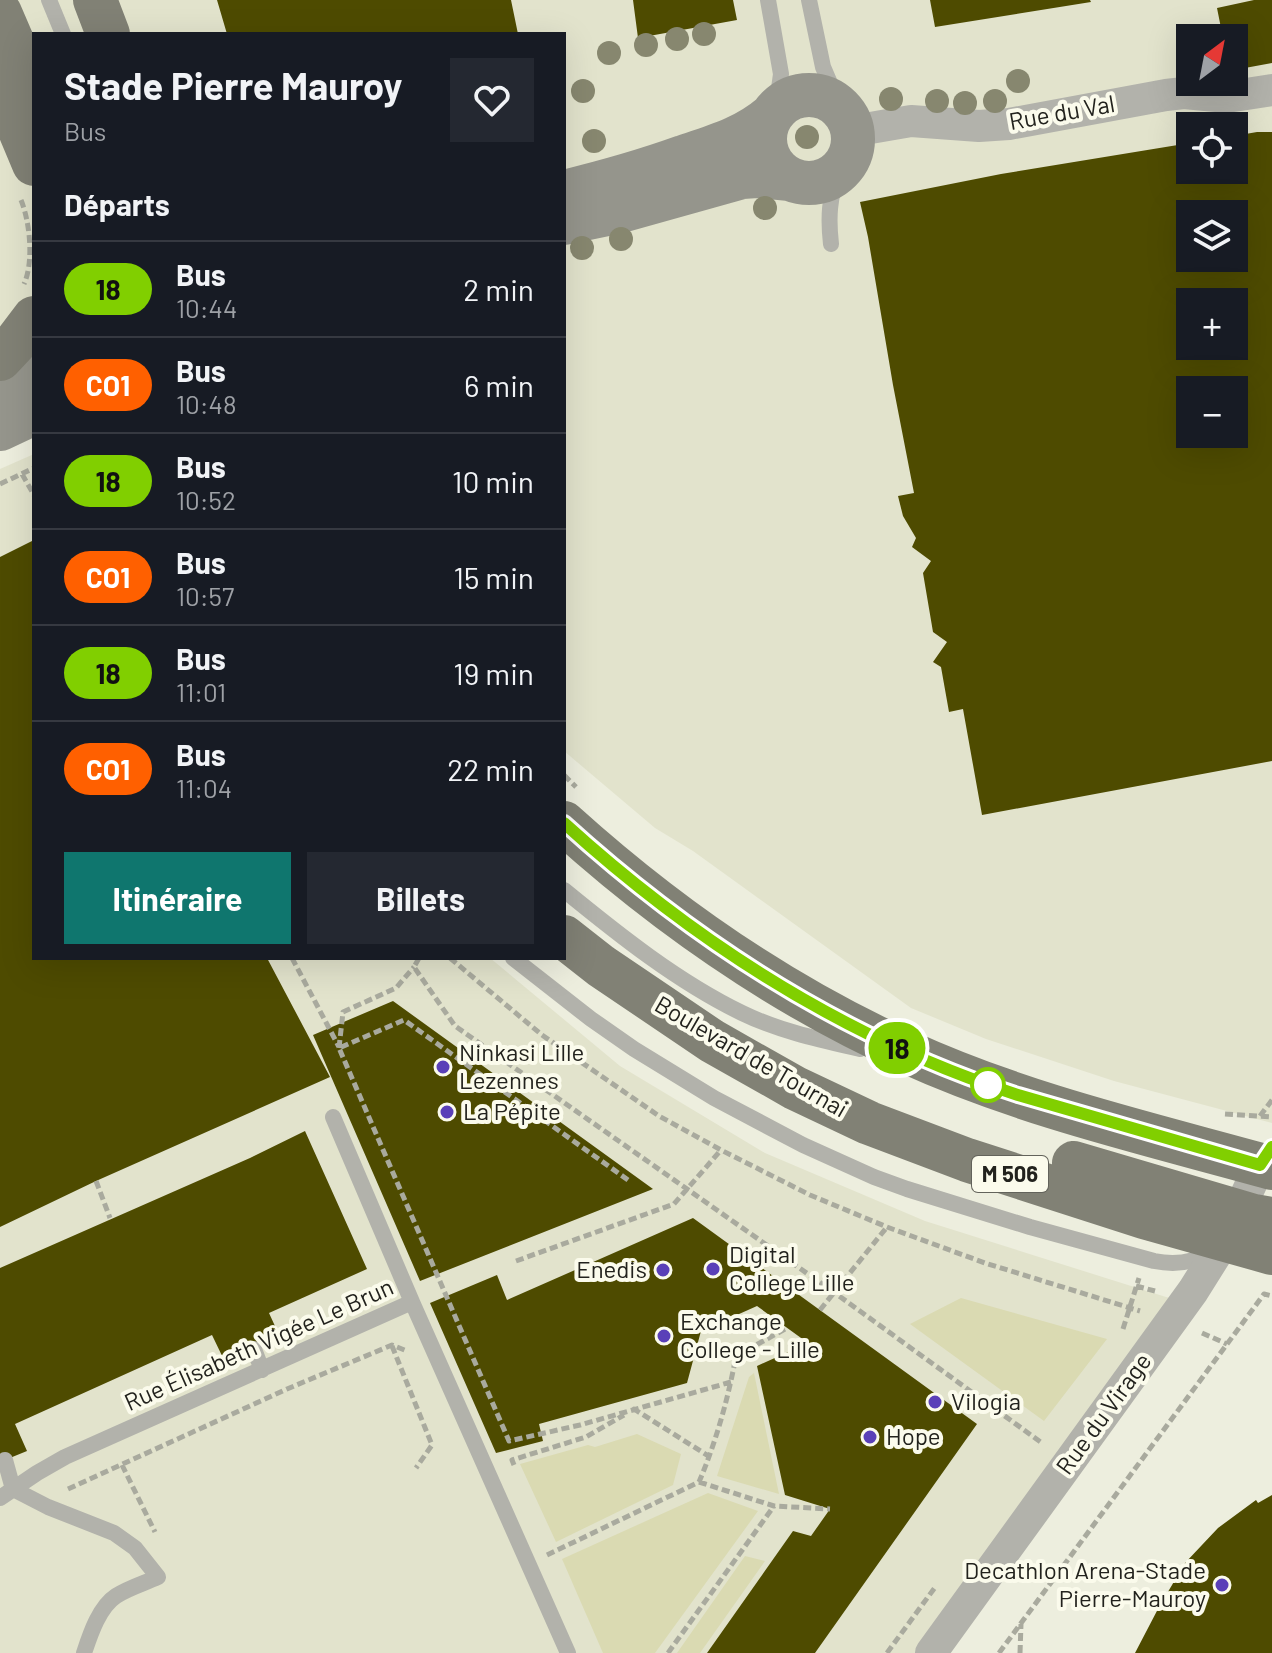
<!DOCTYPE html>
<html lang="fr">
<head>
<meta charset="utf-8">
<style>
  body { margin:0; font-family:Barlow,sans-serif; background:#242831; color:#f1f3f6; height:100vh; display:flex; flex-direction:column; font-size:30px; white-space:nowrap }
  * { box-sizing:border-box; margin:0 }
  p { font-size:26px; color:#9ea1a6 }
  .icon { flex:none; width:44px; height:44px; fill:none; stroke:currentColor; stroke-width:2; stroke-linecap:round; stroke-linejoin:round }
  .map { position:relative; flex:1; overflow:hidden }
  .details { position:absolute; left:32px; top:32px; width:534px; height:928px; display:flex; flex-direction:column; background:#171b24; border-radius:0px; box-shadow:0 8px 32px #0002 }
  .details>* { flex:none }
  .badge { padding:0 16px; border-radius:26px; font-size:28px; line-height:52px }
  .needle { width:52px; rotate:32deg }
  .controls { position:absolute; left:1176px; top:24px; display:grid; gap:16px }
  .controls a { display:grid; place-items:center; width:72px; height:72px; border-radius:0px; background:#171b24; box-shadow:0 8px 32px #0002; font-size:40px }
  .map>.badge { position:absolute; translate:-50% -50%; box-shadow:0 0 0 4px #fff }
  h2 { padding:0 32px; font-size:30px; line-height:72px }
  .round { display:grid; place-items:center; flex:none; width:84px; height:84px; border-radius:0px; background:#242831 }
  .head { display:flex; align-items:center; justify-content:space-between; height:136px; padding:0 32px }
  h1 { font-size:38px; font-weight:700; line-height:60px }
  .button { display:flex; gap:16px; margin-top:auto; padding:16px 32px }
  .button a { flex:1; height:92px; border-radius:0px; background:#0f766e; color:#fff; font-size:32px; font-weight:700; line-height:92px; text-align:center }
  .button a+a { background:#242831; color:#f1f3f6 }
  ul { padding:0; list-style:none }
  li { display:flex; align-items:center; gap:24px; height:96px; padding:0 32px; border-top:2px solid #363941 }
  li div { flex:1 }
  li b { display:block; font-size:30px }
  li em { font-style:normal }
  li .badge { min-width:88px; font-weight:700; text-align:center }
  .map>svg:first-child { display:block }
</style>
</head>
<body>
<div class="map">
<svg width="1272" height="1653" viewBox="0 0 1272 1653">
  <rect width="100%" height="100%" fill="#edeede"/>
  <path fill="#e2e3cc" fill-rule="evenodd" d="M0,0H1272V1123L1114,1081L986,1039L911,1008L693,851L655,828L564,751V34H34V313L0,327ZM1190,38H1234V82H1190ZM1190,126H1234V170H1190ZM1190,214H1234V258H1190ZM1190,302H1234V346H1190ZM1190,390H1234V434H1190Z
    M34,454V958H490L620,1066L765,1153L925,1221L1166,1297L1197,1304L944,1653H0V469Z"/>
  <path fill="#dadab2" d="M961,1298L1107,1339L1044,1421L910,1324Z
    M754,1373L779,1494L717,1476L749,1377Z
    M637,1434L681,1454L673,1485L556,1542L520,1464L588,1445L595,1447Z
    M708,1493L758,1511L655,1653H603L562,1559Z
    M745,1556L765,1561L700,1653H677Z"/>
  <path fill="#4e4b00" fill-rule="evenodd" d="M217,0H511L518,34H227Z
    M633,0H733L737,20L638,38Z
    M930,0H1090L1091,2L935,27Z
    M1254,0H1272V63L1234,70V38H1223L1217,8Z
    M1257,132H1272V761L982,815L963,709L949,712L941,667L933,662L947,642L933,632L923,573L931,561L912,547L916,538L903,516L898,496L914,493L893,385L868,237L860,202L1001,174L1190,143V170H1234V136ZM1190,214H1234V258H1190ZM1190,302H1234V346H1190ZM1190,390H1234V434H1190Z
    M34,540V958H267L330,1077L96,1181L0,1227V557Z
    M393,1001L653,1189L420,1281L313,1035Z
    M305,1131L367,1269L269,1313L280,1337L225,1362L212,1335L15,1424L27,1451L0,1462V1268L250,1158Z
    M693,1218L977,1424L815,1653H707L793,1531L811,1536L830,1509L785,1495L757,1366L808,1343L757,1306L701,1331L687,1383L539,1424L543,1441L496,1453L430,1303L497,1275L507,1300Z
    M1272,1495V1653H1135L1159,1607L1185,1563L1218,1528L1256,1500L1258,1503Z"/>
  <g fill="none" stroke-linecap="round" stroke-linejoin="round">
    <path stroke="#a9aa9e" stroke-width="5" stroke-dasharray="8 4" stroke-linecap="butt" d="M21,200C30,222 34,262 24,284
      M22,474L34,495
      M0,484L34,468
      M564,775L576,787
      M292,958L339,1047
      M419,958L414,967L455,1026L835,1293L1042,1443
      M450,958L542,1035L659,1116L721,1150L810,1195L887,1227L985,1263L1140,1311
      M339,1048L343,1012L396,988L414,967
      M1225,1114L1272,1117
      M1260,1116L1272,1100
      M628,1180L404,1020L339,1048L509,1441L580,1425L731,1382
      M96,1181L110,1218
      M516,1261L674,1204L721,1150
      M1136,1286L1155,1291
      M820,1310L887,1227
      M1123,1329L1139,1278
      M1202,1333L1227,1344
      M392,1346L432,1445L416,1468
      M633,1410L634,1409L710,1457
      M122,1465L155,1532
      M514,1465L512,1460L586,1437L624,1415
      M699,1482L774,1506L830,1509
      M68,1489L287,1389L392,1345L407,1351
      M547,1555L699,1482C716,1442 728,1399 736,1356L787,1328
      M668,1653L774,1506
      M887,1653L936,1586
      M999,1653L1264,1294L1272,1296
      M1020,1653L1021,1624"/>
    <path stroke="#b2b2ab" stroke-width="16" d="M49,0L63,34
      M768,0L781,74L776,110
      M809,0L823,67L841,109
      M831,244C828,218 829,197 839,172
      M564,890C619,935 678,982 742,1013C779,1031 821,1040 860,1049
      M513,958L591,1019L634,1049L714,1098L803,1145L874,1177L907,1189L1030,1227L1154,1261C1174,1265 1192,1264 1209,1252
      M333,1117L412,1302
      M254,1349L262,1370
      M5,1460L13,1489L48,1507L114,1533L135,1548L158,1577C145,1583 128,1588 116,1596C99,1607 90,1635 84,1653
      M0,1498L37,1473L65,1457L412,1302L568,1653"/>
    <path stroke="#b2b2ab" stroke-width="32" d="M853,131L911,121L979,126L1009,124L1166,95L1184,93L1227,97L1272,90
      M931,1653L1193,1291L1225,1240L1260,1165"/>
    <path stroke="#95958c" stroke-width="44" d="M765 139a44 44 0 1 1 88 0a44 44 0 1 1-88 0Z
      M564,192C605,182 644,171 683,157C716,146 745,138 772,115
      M564,223L617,212L742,177L757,176L790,179
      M0,385L34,369
      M0,429L34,413"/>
    <path stroke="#818175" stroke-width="44" d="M95,0L108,34
      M0,13L34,92
      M0,83L34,164
      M0,359L15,343L34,318
      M564,823C666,915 781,995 907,1052C1023,1105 1150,1134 1272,1168
      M564,937L601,966L712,1041L795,1088L869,1123L967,1160L1144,1217L1272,1253
      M1074,1163L1254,1216L1272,1219"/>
  </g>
  <g fill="#87876f">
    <circle cx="704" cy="34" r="12"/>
    <circle cx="677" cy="39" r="12"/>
    <circle cx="646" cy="45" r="12"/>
    <circle cx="609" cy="53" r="12"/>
    <circle cx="1018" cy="81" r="12"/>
    <circle cx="583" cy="91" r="12"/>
    <circle cx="891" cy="99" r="12"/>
    <circle cx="937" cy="101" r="12"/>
    <circle cx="995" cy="101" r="12"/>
    <circle cx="965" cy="103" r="12"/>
    <circle cx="807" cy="137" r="12"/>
    <circle cx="594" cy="141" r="12"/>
    <circle cx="765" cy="208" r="12"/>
    <circle cx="621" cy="239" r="12"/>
    <circle cx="582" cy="248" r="12"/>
  </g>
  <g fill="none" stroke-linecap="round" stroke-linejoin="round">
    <defs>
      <path id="line" d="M564,823C695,942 848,1040 1018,1095L1260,1165L1272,1147"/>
    </defs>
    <use href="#line" stroke="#fff" stroke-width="18"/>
    <use href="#line" stroke="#81cf00" stroke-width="12"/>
  </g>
  <g fill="#5a40b8" stroke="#fbfbec" stroke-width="3">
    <circle cx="443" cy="1067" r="8"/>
    <circle cx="447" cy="1112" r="8"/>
    <circle cx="713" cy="1269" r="8"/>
    <circle cx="663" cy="1270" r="8"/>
    <circle cx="664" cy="1336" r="8"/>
    <circle cx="935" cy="1402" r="8"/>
    <circle cx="870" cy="1437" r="8"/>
    <circle cx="1222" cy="1585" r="8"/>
  </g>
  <circle fill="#fff" stroke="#81cf00" stroke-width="4" cx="988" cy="1085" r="16"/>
  <g text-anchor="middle" stroke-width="8" stroke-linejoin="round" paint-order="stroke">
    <rect fill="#fbfbec" stroke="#63635b" stroke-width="2" x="972" y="1156" width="76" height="36" rx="6"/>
    <g font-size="22" font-weight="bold" fill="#22221d">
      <text x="1010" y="1182">M 506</text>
    </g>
    <g font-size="24" fill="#22221d" stroke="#fbfbec">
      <text transform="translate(1062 113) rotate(-10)" y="8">Rue du Val</text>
      <text transform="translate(751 1057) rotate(30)" y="8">Boulevard de Tournai</text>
      <text transform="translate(259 1345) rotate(-24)" y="8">Rue Élisabeth Vigée Le Brun</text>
      <text transform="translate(1104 1414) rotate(-54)" y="8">Rue du Virage</text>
    </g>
    <g font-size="24" fill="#22221d" stroke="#fbfbec" text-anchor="start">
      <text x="459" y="1061">Ninkasi Lille<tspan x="459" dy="28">Lezennes</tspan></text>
      <text x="463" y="1120">La Pépite</text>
      <text x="729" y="1263">Digital<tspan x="729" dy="28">College Lille</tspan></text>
      <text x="647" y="1278" text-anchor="end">Enedis</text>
      <text x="680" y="1330">Exchange<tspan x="680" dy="28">College - Lille</tspan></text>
      <text x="951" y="1410">Vilogia</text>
      <text x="886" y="1445">Hope</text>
      <text x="1206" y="1579" text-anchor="end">Decathlon Arena-Stade<tspan x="1206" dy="28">Pierre-Mauroy</tspan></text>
    </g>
  </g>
</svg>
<div class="controls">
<a><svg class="needle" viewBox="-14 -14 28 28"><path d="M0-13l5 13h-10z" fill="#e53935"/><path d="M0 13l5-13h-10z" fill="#9ea1a6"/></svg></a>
<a><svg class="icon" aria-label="locate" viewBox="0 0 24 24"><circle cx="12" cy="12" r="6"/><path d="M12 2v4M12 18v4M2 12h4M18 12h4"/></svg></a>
<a><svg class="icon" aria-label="layers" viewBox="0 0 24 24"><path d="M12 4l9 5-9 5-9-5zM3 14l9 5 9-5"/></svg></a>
<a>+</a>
<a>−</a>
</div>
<b class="badge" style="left:897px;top:1048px;background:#81cf00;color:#111">18</b>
<section class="details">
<div class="head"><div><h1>Stade Pierre Mauroy</h1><p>Bus</p></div><a class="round"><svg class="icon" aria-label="heart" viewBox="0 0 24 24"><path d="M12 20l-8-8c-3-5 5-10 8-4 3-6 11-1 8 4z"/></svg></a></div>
<h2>Départs</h2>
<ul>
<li><span class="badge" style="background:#81cf00;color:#111">18</span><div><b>Bus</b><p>10:44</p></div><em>2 min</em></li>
<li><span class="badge" style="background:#ff6000;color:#fff">CO1</span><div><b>Bus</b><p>10:48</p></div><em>6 min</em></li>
<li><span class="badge" style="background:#81cf00;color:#111">18</span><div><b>Bus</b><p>10:52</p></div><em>10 min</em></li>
<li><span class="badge" style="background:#ff6000;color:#fff">CO1</span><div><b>Bus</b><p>10:57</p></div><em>15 min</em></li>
<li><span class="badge" style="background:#81cf00;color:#111">18</span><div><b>Bus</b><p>11:01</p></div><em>19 min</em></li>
<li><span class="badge" style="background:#ff6000;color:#fff">CO1</span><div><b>Bus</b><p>11:04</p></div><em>22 min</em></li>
</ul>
<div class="button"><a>Itinéraire</a><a>Billets</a></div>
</section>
</div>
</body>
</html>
